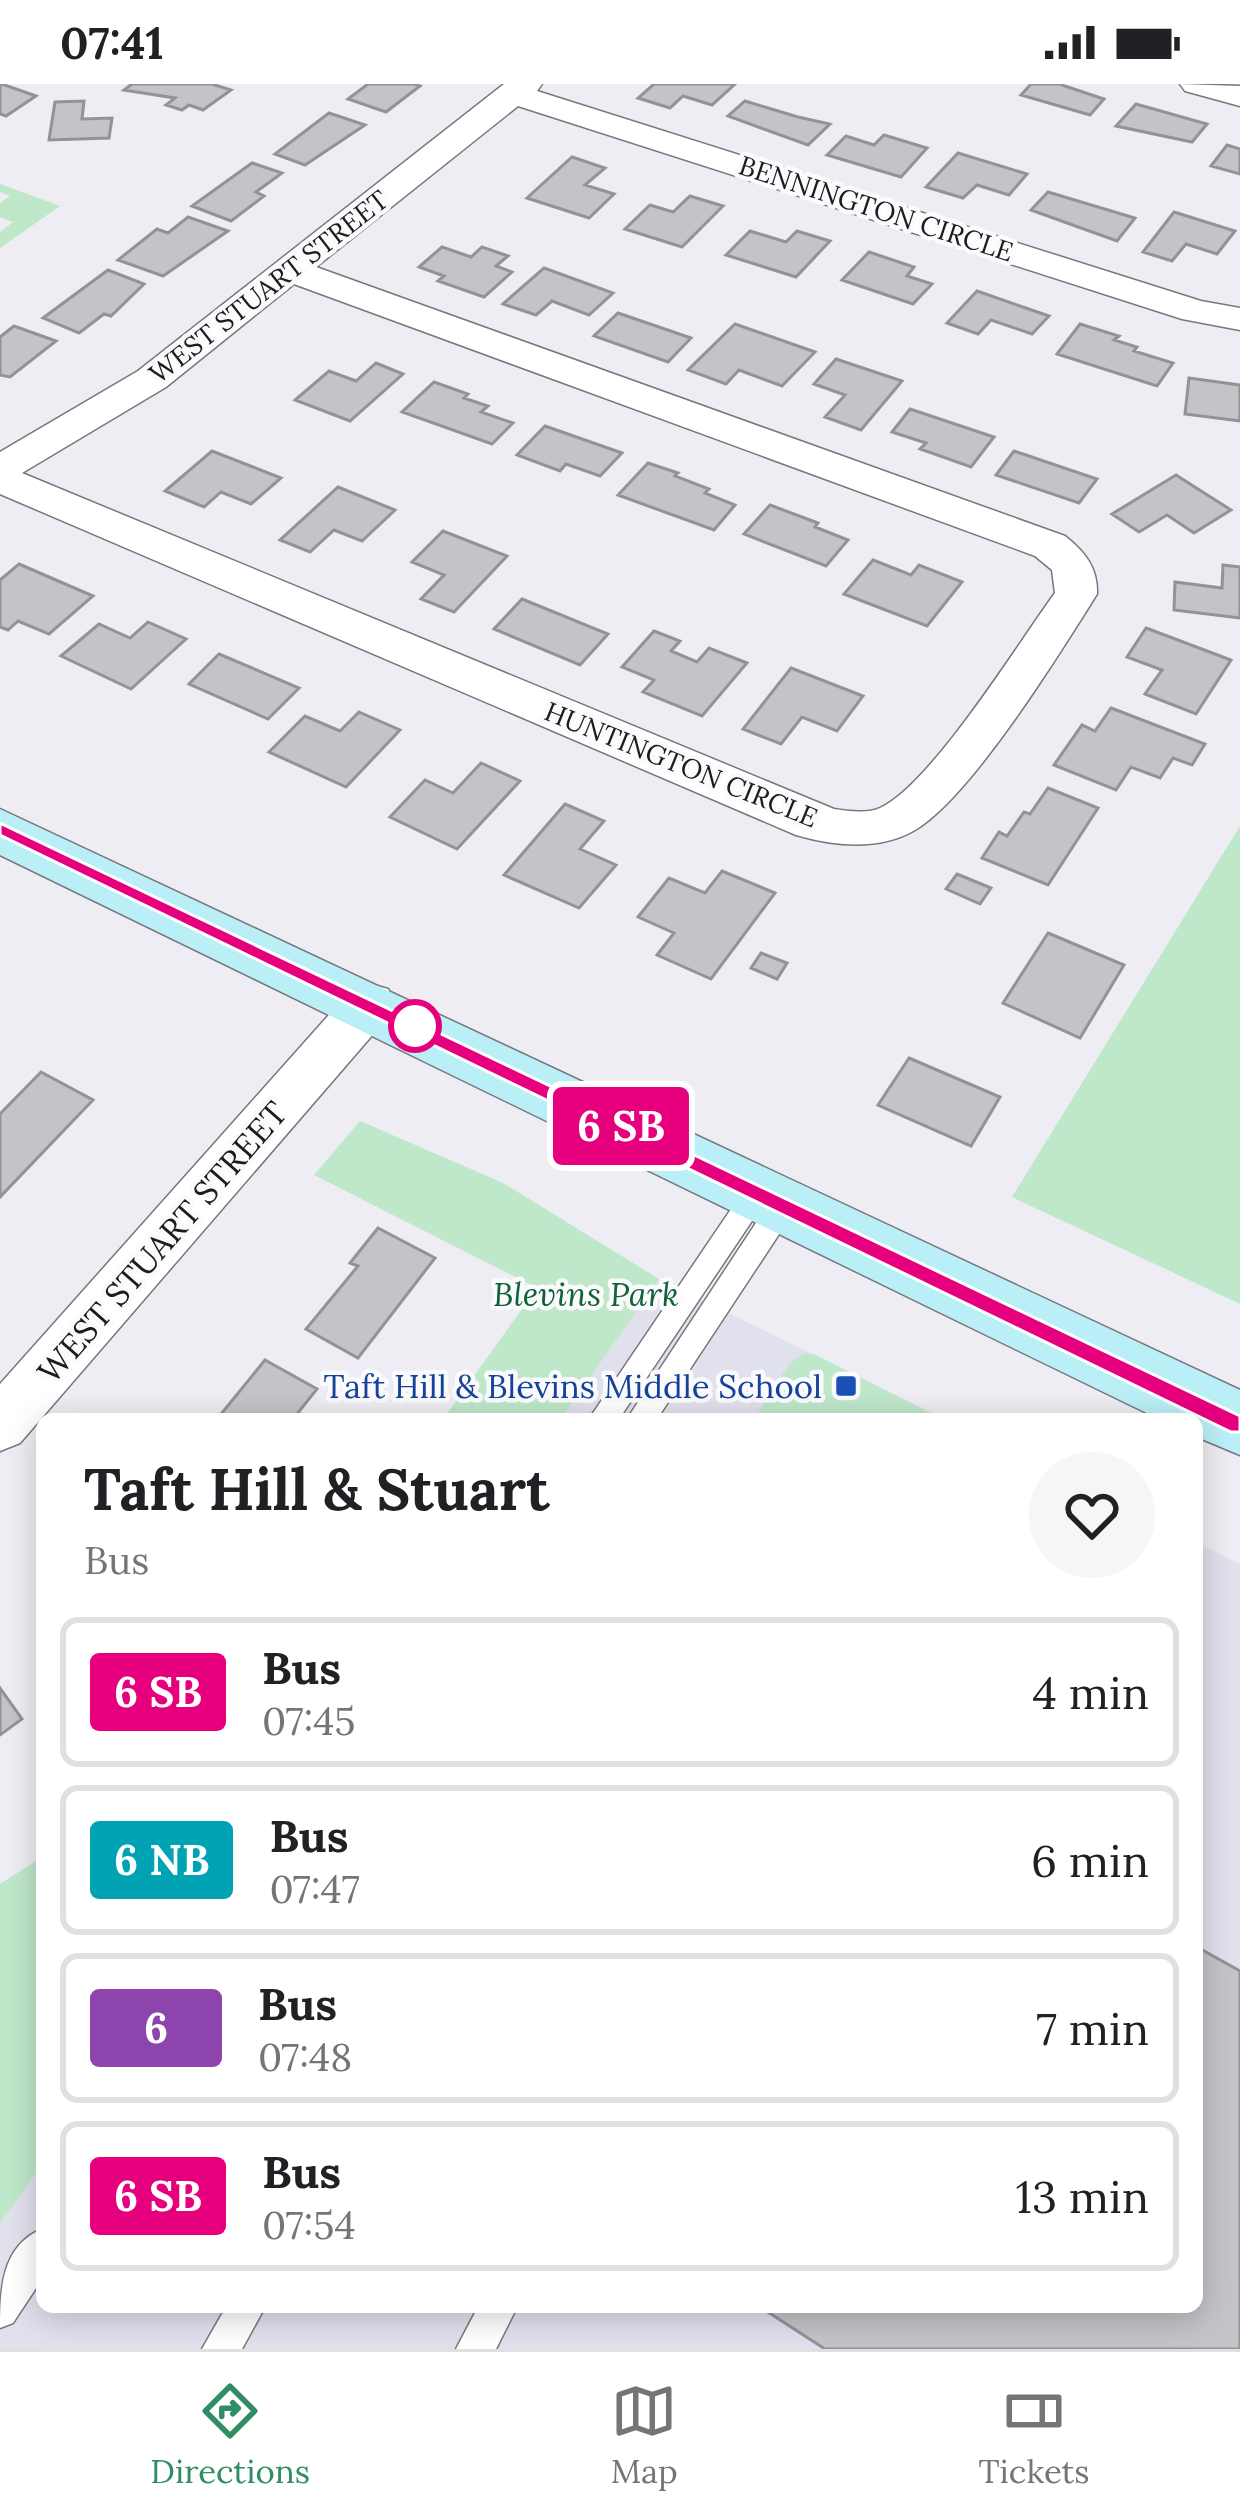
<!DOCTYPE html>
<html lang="en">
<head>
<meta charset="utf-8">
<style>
  body { margin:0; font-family:Lora,serif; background:#f6f6f6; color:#202124; height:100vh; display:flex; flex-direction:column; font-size:45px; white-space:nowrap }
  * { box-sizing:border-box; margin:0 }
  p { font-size:39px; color:#757577 }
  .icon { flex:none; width:66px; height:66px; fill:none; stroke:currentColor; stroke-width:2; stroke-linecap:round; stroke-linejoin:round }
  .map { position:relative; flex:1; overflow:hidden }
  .details { position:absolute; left:36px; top:1329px; width:1167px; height:900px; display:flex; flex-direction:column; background:#fff; border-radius:18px; box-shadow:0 6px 30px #0003 }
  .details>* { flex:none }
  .badge { padding:0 24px; border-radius:9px; font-size:42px; line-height:78px }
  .map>.badge { position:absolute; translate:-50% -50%; box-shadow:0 0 0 6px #fff }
  .round { display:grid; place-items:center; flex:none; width:126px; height:126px; border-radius:63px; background:#f6f6f6 }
  .headline { display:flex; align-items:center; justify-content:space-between; height:204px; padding:0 48px }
  h1 { font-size:57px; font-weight:800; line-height:90px }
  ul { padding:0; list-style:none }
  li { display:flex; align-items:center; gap:36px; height:150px; margin:0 24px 18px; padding:0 24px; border:6px solid #e0e0e0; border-radius:18px }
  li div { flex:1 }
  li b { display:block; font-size:45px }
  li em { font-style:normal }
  li .badge { min-width:132px; font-weight:700; text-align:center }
  .status { display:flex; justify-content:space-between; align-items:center; height:84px; padding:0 60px; background:#fff; direction:ltr }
  .status svg { height:33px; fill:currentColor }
  .tab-bar { display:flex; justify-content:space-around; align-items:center; height:168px; border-top:3px solid #e0e0e0; background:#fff; font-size:33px; color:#757577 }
  .tab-bar a { display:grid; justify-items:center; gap:6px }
  .tab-bar .active { color:#318d64 }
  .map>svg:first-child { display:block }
</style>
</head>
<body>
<div class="status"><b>07:41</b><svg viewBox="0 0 49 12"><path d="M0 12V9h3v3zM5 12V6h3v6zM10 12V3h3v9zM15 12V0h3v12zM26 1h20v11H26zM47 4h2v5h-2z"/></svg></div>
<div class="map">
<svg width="1240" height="2265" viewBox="0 0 1240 2265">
  <rect width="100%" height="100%" fill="#ededf3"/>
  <path fill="#e1e0ed" d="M659,1195L945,1335H561Z
    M1197,1459L1240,1480V2265H0V2140L42,2080V2223H1197Z"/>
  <path fill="#bfe7ca" d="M0,100L60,122L0,164V148L13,138L0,133V119L10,112L0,108Z
    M1240,742V1220L1012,1113Z
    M360,1037L503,1099L659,1195L561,1335H443L537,1204L314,1091Z
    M804,1269L814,1270L941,1335H754L790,1279Z
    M42,1773V2080L0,2140V1800Z"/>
  <path fill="#c3c3c8" stroke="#929297" stroke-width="3" d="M0,0H2L36,12L6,32L0,30Z
    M132,0H212L231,6L203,26L189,21L182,26L166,21L175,14L124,6Z
    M368,0H414L420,2L386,28L348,15Z
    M654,0H730L734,1L712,21L683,12L670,24L638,14Z
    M1031,0H1059L1104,15L1090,31L1021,11Z
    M84,17L82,35L112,34L109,54L49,56L55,18Z
    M745,17L798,33L830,40L808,61L728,32Z
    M1136,20L1207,40L1192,58L1116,42Z
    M329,29L365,41L305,81L275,70Z
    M884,51L927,64L901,93L827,71L846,52L874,61Z
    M1227,61L1240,65V90L1211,82Z
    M958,69L1027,90L1009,111L977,101L963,114L926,103Z
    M572,73L605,84L585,101L614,110L589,134L527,114Z
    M252,79L282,89L256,108L264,112L231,137L192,122Z
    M1048,108L1135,134L1117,157L1031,126Z
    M690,112L723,122L682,163L625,145L650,121L673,128Z
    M1174,128L1235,147L1217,170L1186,160L1172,177L1143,168Z
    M188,133L228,147L163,192L118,176L157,145L168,149Z
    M750,147L786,158L797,147L830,157L796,193L726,171Z
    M442,163L471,173L482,163L508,172L496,182L512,188L484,213L438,197L444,192L419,183Z
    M869,168L914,183L907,192L932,200L913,220L842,196Z
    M544,184L613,209L589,231L552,217L536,231L503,220Z
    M108,186L144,200L111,232L104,230L79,249L43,234Z
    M977,207L1049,232L1032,250L991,236L978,250L947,239Z
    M618,229L691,254L668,278L594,252Z
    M735,240L815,268L782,302L739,286L726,300L688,286Z
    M1080,240L1119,252L1114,256L1137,263L1134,267L1173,279L1157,302L1057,270Z
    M14,242L56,257L10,293L0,291V253Z
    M836,275L902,297L861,346L825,333L845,311L814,300Z
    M376,279L403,290L350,337L295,316L329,287L356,297Z
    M1189,294L1240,301V337L1185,330Z
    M434,298L468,310L464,314L488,322L481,328L513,339L492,360L402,328Z
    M910,325L994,353L971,383L920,365L926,359L892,348Z
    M545,342L622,369L600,392L566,380L560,387L517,371Z
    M212,367L281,394L251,420L221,408L204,423L165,407Z
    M1014,367L1097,395L1079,419L996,391Z
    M648,379L678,389L675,392L709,405L705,409L735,421L714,446L618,411Z
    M1176,391L1231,426L1194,449L1167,431L1139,448L1112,430Z
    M338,403L395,426L362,457L334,446L310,468L280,456Z
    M770,421L818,439L815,443L848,456L826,482L744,450Z
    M443,447L507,472L454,528L421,515L444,491L412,478Z
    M873,476L911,491L919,481L962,498L927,542L844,510Z
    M19,480L93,512L49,550L18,537L8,546L0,543V496Z
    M1223,481L1240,483V534L1174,526L1175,498L1222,504Z
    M522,515L608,550L580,581L494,545Z
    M148,538L186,555L131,605L61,572L99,540L130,554Z
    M1146,544L1231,576L1196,630L1145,610L1162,586L1127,573Z
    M654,547L680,557L671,567L697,578L709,564L747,579L702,632L643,608L654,596L622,583Z
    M219,570L299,604L268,635L189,600Z
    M791,584L863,612L837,647L802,633L781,660L743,645Z
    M1111,624L1205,660L1192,681L1173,674L1160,694L1131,683L1116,706L1054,681L1082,641L1095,647Z
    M359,628L400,646L346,703L269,668L305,632L340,647Z
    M481,679L520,697L457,765L390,733L425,696L453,709Z
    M1048,704L1098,724L1048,801L982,774L999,748L1007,752L1024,728L1030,730Z
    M565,720L604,737L580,765L616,781L579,824L504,791Z
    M722,787L775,809L711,895L657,871L674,849L638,833L669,794L705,809Z
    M957,790L991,804L980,820L946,805Z
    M1048,849L1124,881L1080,954L1003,919Z
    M761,869L787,879L777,895L751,884Z
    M909,974L1000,1013L971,1062L878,1021Z
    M41,988L93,1016L0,1113V1030Z
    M378,1144L435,1174L358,1274L306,1245L358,1182L350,1179Z
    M265,1276L317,1305L293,1335H217Z
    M0,1604L22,1635L0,1651Z
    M1197,1863L1240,1887V2265H825L760,2223H1197Z"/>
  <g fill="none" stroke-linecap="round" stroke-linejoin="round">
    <defs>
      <path id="service" d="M757,1097L766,1100L770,1108L766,1116L619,1335H589L748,1100Z
        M783,1110L793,1113L796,1121L793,1129L657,1335H627L773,1113Z
        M42,2145V2195L13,2239L0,2244C0,2207 1,2162 42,2145Z
        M226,2223H265L242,2265H202Z
        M478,2223H517L496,2265H456Z"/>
      <path id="minor" d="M504,0H542L537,7L1201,217L1240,224V246L1182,235L518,22L316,183L1065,452C1085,468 1098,484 1097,510C1060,569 971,713 915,746C879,767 834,762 796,751L0,410V368L138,287ZM294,200L1035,472L1052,486L1055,509C1019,558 931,701 880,724C867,730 848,727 834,725L22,389L166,303Z
        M1180,0L1240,2V22L1185,7Z
        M370,900L388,905L395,919L388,933L20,1359L0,1367V1300L352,905Z"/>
      <path id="secondary" d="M0,725L1240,1306V1371L1197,1353V1335H1159L0,771Z"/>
    </defs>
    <use href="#service" stroke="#77777c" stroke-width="3"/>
    <use href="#minor" stroke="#77777c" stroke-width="3"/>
    <use href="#secondary" stroke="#77777c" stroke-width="3"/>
    <use href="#service" fill="#fff" fill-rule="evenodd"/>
    <use href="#minor" fill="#fff" fill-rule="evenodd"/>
    <use href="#secondary" fill="#bbeff7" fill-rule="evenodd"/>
  </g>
  <path fill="#e6007e" stroke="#fff" stroke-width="3" d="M0,739L1240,1332V1348H1231L0,751Z"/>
  <circle fill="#fff" stroke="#e6007e" stroke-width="6" cx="415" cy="942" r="24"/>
  <rect fill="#1a4fb4" stroke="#fbfbfe" stroke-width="4.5" x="834" y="1290" width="24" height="24" rx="6"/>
  <g text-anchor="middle" stroke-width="9" stroke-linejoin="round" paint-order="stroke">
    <g font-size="27" fill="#1c1c1d" stroke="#fbfbfe">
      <text transform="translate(876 125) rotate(18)" y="9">BENNINGTON CIRCLE</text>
      <text transform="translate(269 203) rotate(-38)" y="9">WEST STUART STREET</text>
      <text transform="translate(681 681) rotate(22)" y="9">HUNTINGTON CIRCLE</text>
    </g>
    <g font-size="33" fill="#1c1c1d" stroke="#fbfbfe">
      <text transform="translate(162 1158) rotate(-49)" y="12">WEST STUART STREET</text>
    </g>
    <g font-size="33" font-style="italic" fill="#0f6337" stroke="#fbfbfe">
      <text x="586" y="1222">Blevins Park</text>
    </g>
    <g font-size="33" fill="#164399" stroke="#fbfbfe" text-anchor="end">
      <text x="822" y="1314">Taft Hill &amp; Blevins Middle School</text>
    </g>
  </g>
</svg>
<b class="badge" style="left:621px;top:1042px;background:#e6007e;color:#fff">6 SB</b>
<section class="details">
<div class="headline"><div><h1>Taft Hill &amp; Stuart</h1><p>Bus</p></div><a class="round"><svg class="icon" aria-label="heart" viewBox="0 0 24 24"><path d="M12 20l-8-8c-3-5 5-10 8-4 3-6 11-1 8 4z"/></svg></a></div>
<ul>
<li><span class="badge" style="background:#e6007e;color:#fff">6 SB</span><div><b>Bus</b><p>07:45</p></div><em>4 min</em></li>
<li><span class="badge" style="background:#00a3b4;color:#fff">6 NB</span><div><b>Bus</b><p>07:47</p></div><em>6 min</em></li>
<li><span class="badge" style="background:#8e44ad;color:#fff">6</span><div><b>Bus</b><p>07:48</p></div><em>7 min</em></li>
<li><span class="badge" style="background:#e6007e;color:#fff">6 SB</span><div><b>Bus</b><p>07:54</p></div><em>13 min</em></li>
</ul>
</section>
</div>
<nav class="tab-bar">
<a class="active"><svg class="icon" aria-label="directions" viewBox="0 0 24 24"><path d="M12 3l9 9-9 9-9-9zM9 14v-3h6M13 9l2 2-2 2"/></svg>Directions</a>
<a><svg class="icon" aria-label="map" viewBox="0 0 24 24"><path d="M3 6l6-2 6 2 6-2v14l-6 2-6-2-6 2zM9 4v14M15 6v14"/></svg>Map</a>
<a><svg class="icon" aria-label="tickets" viewBox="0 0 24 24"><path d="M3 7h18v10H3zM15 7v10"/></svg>Tickets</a>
</nav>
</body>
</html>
